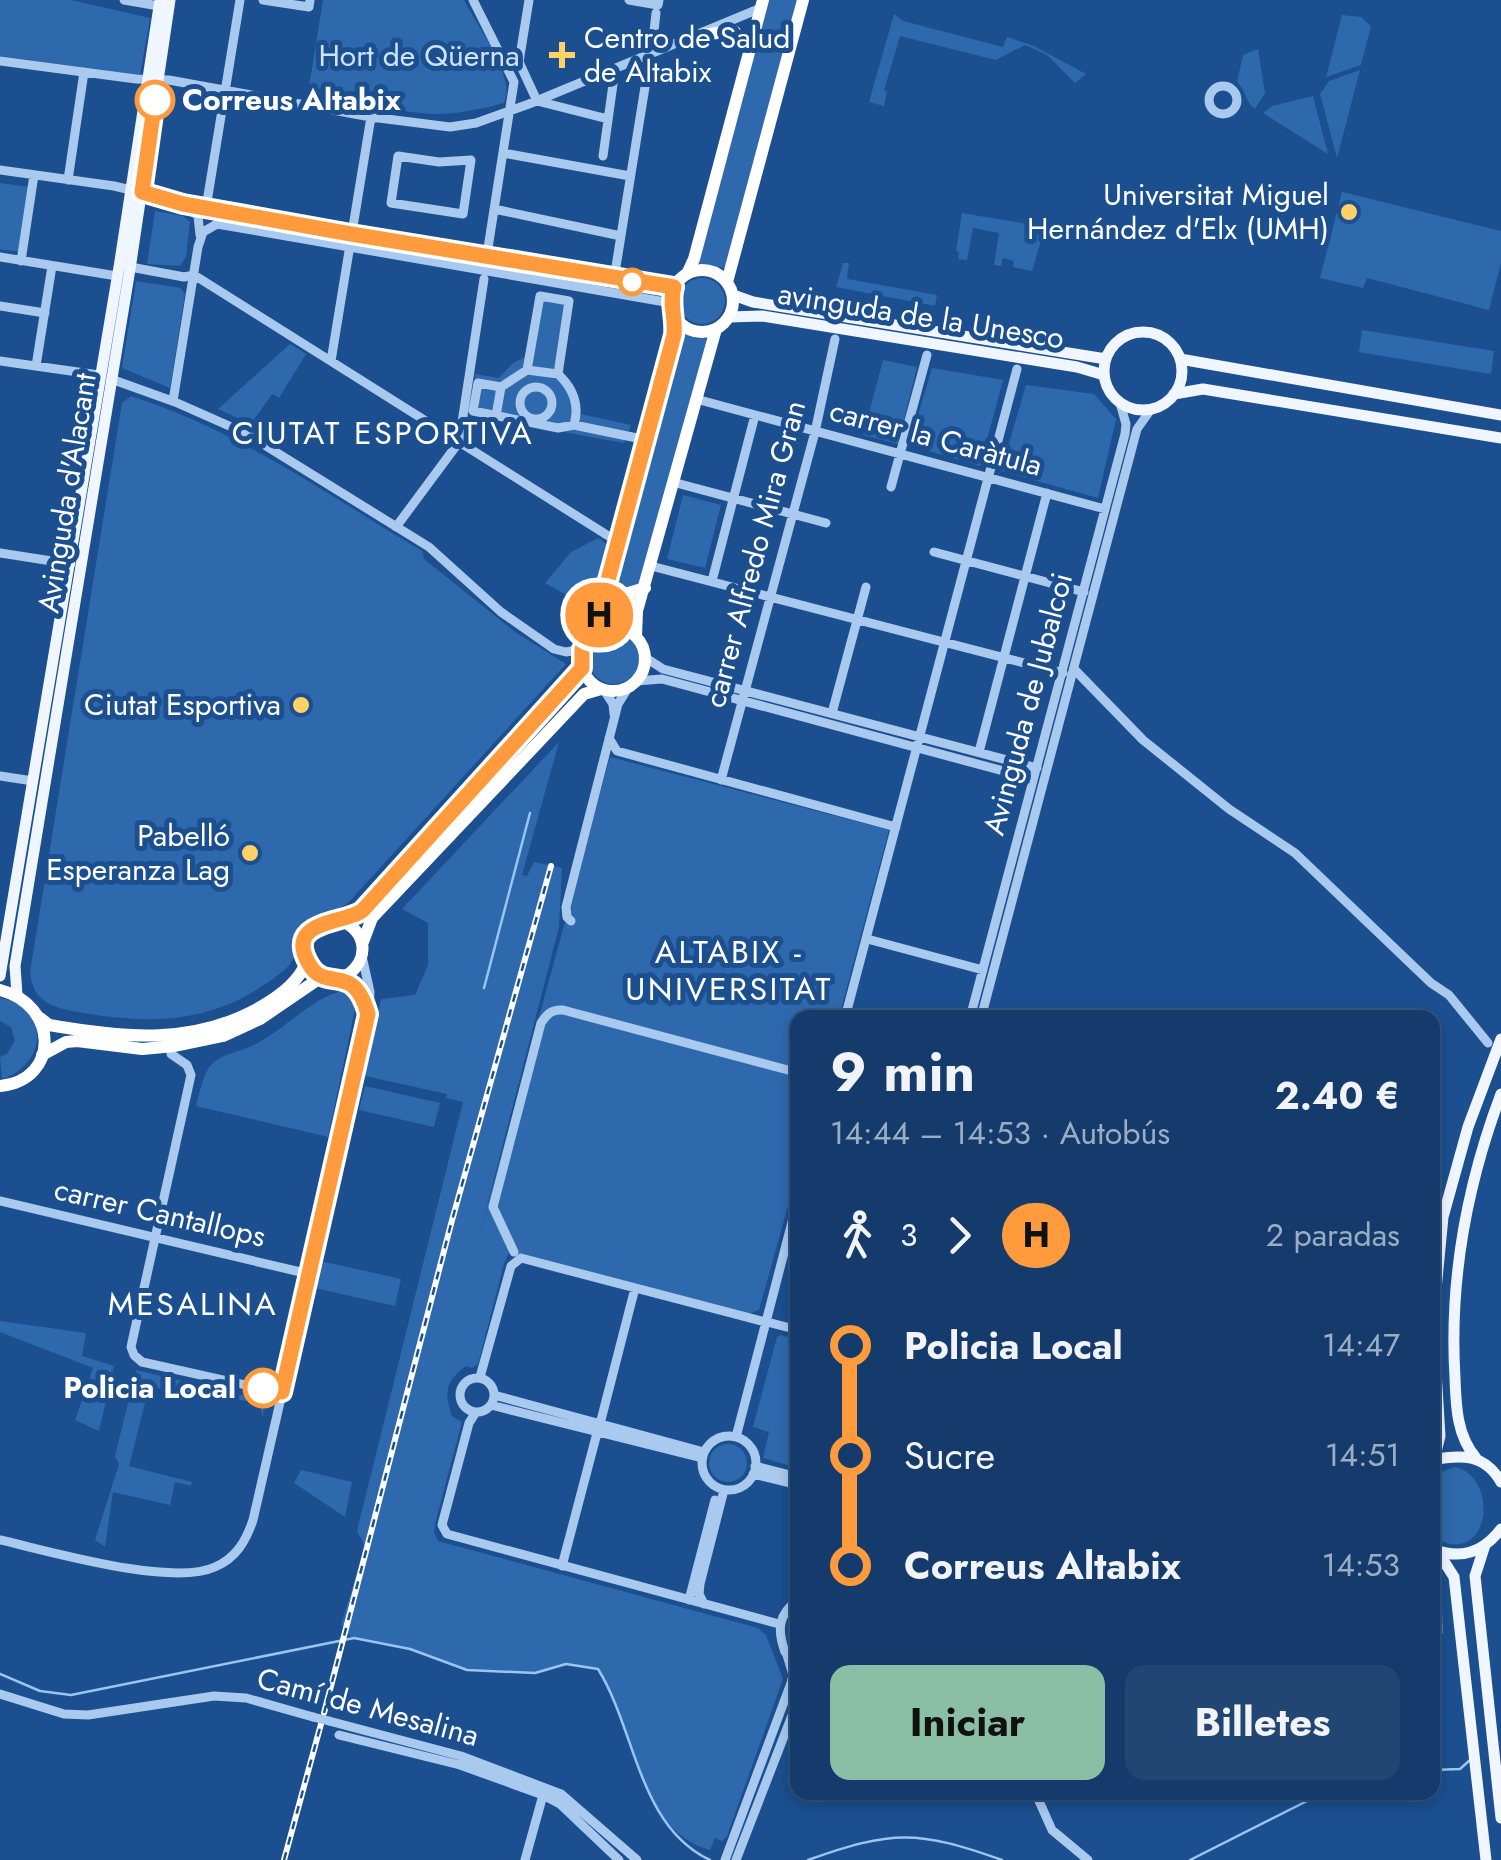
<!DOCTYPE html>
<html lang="es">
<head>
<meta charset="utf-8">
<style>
  body { margin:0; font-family:Jost,sans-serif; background:#214673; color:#f1f3f6; height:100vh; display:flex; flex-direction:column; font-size:38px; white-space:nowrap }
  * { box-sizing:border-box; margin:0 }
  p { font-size:32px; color:#9dadc1 }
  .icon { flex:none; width:55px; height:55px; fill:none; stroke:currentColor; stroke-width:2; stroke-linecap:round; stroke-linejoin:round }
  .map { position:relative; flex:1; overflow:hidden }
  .panel { position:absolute; left:790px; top:1010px; width:650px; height:790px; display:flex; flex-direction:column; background:#143b6b; border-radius:20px; box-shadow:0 5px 15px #0003,0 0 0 2px #33557e }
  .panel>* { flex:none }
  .badge { padding:0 20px; border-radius:32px; font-size:35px; line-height:65px }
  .map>.badge { position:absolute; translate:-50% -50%; box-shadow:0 0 0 5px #fff }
  .legs { display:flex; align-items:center; gap:15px; height:110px; padding:0 40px; font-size:32px }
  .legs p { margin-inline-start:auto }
  .headline { display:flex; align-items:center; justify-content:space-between; height:170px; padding:0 40px }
  h1 { font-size:55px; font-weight:700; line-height:75px }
  .cta { display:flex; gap:20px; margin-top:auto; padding:20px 40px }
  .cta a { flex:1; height:115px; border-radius:20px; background:#8abfa5; color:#111; font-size:40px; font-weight:700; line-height:115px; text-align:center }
  .cta a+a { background:#214673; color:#f1f3f6 }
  ul { padding:0 40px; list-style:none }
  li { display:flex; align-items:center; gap:35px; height:110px; font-size:38px }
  li i { display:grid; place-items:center; width:15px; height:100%; margin:0 12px; background:currentColor }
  li i::after { content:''; width:25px; height:25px; margin:-12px; border:8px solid; border-radius:50%; background:#143b6b }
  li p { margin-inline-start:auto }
  li:first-child i { background:linear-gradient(#0000 50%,currentColor 0) }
  li:last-child i { background:linear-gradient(currentColor 50%,#0000 0) }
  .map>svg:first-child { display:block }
</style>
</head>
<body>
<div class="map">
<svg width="1501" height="1860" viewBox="0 0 1501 1860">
  <rect width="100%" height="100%" fill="#1b4f8f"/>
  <path fill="#2e69ad" d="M0,0H71L150,18L140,75L0,56Z
    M323,0H464C476,25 517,77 504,103C447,118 430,116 374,106V99L309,87Z
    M768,0H801L731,269L698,264Z
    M894,14L903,21L1003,47L1007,37L1034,46L1086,74L1075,83L1047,55L1025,45L996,60L900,36L884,90L887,92L884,106L869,102Z
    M1342,15L1361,17L1371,26L1361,65L1326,77Z
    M1258,49L1265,93L1255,109C1245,102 1246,90 1237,82L1243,55Z
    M1360,70L1337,158L1320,94L1329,81Z
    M1313,96L1328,154L1263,113L1272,106Z
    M0,183L30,187L20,252L0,249Z
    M1342,192L1501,231V263L1489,310L1367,278L1363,288L1320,278Z
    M155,211L183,216L190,222L186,257L180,266L147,264Z
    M962,213L1045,227L1032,271L1013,267L1014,261L1003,258L1001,266L994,265L999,233L973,228L967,260L958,259L959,252L956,251Z
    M843,263H849L847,279L937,295L935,306L836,287Z
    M679 301a23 23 0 1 1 46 0a23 23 0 1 1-46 0Z
    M136,281L181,288L185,294L170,388L122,368Z
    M539,294L571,298L561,373L578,397L581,414L631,425L624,443L470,415L475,374L499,378L513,363L528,356Z
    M677,330L692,337L707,338L642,585L620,590L613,578Z
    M1362,330L1494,351L1491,374L1359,352Z
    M290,344L306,354L279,398L272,394L251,424L218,409Z
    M883,360L917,367L898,444L863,435Z
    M932,368L1003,380L980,466L909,445Z
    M1026,385L1094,394L1116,419L1098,498L1001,471Z
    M131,396C236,429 328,495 422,551L424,559L515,632L566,664L348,903C336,912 319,911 308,923C296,934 300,951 290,964C281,975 265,984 253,992C199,1024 143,1023 83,1013C55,1008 33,1004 30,972L122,403Z
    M683,495L721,505L705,568L667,559Z
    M598,538L607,544L590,608L545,583L571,552Z
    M589 659a25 25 0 1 1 50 0a25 25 0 1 1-50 0Z
    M559,742L522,875L527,876L534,862L562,868L559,927L480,1233L610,757L889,830L839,1017L798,1018L797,1174L759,1310L748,1314L520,1255L514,1257L510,1251L504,1264L478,1364L472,1368L466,1366C445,1381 444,1393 452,1416L462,1422L435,1524L434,1532L438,1541L758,1628L766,1635L783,1679L727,1836L722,1841L715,1838L710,1850C638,1831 633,1724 597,1669L566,1664L535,1673L467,1670L410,1649L351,1637L341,1625L365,1546L357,1531L463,1102L446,1098L447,1094L365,1076L381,999L415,995L428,965V923L402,909Z
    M343,991L352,996L356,1005L328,1137L196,1106C199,1095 202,1079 208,1069C219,1054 233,1054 249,1047C281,1034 311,997 343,991Z
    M0,998C50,1006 48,1065 2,1079L0,1057L7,1054L15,1041L11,1027L0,1021Z
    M365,1086L440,1103L434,1127L359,1110Z
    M320,1261L401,1279L395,1306L315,1288Z
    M0,1321L86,1333L82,1356L114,1366L99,1431L75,1420L93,1368L0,1332Z
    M781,1335L797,1340V1468L763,1458L769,1432L753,1427L777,1337Z
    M136,1370L259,1399L264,1400L263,1418L260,1406L254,1402L149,1387L129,1466L192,1482L191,1486L175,1482L170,1505L113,1492L105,1547L95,1540L119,1464L115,1456Z
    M709 1463a19 19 0 1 1 38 0a19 19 0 1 1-38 0Z
    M1455,1467C1501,1477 1490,1571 1433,1537L1432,1475Z
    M301,1470L352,1482L345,1517L294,1483Z"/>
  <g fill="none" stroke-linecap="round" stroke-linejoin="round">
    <path stroke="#9cc4f0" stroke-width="2.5" d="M484,988L530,813
      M0,1674L40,1691L71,1695L354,1638L410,1649L467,1670L535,1673L566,1664L598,1669C636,1730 638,1826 710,1860
      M1432,1770L1460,1769L1470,1760
      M808,1860C892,1830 918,1830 1002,1860
      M1190,1860L1325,1792"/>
    <path stroke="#a9c9ee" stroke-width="9" d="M124,0L159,6
      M263,0L309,7L310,0
      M473,0L514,82L488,248
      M529,0L519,62L537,101L608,119
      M629,0L658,5L659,0
      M653,40L656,13
      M0,61L136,79L169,80L371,117L450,127L476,123L529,104L761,8
      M1209 100a14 14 0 1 1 28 0a14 14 0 1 1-28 0Z
      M503,153L630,176
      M398,156L439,162L471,160L463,214L391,203Z
      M603,156L615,70
      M0,170L114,186L212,209L674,287
      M68,180L84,72
      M186,207L198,216L200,235
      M206,208L240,0
      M494,209L621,236
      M0,257L117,276
      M21,261L34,175
      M125,266L184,277L194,275L618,542
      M614,279L650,56
      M0,306L45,313
      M0,361L99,375
      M331,361L371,117
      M36,366L52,266
      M527,370L558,374
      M111,379L175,402L245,433L429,547L501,612L554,649L566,652L582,649
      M520 403a16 16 0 1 1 32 0a16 16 0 1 1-32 0Z
      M696,399L1105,509
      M173,401L198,247L203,232L217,224L671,303
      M496,416L501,387
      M574,425C580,404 573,388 558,374L569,301L540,296L527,370L501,387L478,383L473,411L558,428L574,425L637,438
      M680,484L826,523
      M891,487L927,355
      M396,527L459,442L484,279
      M934,552L1084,592
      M0,553L71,564
      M651,566L1063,673
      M712,581L755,415
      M646,658L663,669L1037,768
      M1074,669L1143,740L1229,809L1295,853L1431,983L1449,995L1488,1043
      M636,681L662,679L1033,779
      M604,690L613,704L614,714
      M832,713L866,587
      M609,738L617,751L896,827
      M979,752L1047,493
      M0,776L33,781
      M721,780L815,432L835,339
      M571,921L567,917L566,907L618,704L628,688
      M871,940L983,970
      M341,978L359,988L366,1007
      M845,1018L1017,369
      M970,1018L1125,434L1126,424L1120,403
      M981,1018L1137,429L1152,408
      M171,1054L187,1065L191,1075L131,1347L134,1355L142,1362L282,1393
      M0,1201L309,1274
      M514,1252L493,1207L541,1023C547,1014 552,1009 563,1010L788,1070
      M771,1323L798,1330
      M480,1377L511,1266L521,1258L765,1322
      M460 1395a17 17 0 1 1 34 0a17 17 0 1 1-34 0Z
      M494,1395L704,1452
      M491,1405L702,1458
      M476,1412L469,1423L442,1525L447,1534L779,1624
      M600,1424L635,1288
      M702 1463a27 27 0 1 1 54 0a27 27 0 1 1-54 0Z
      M736,1437L798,1199
      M755,1466L798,1477
      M753,1474L798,1485
      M0,1540C49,1551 171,1587 215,1567C236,1558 246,1541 253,1520L369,1014L370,992L362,956
      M562,1566L597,1433
      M1432,1586L1437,1587L1438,1632L1432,1640
      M689,1600L715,1500
      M798,1600C778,1614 777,1630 785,1652L798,1658
      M704,1604L699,1594L700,1584L724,1490
      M0,1694L64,1714L88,1715L214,1696L246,1698L313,1717
      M329,1721L461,1756L561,1794L637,1860
      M339,1735L460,1765L543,1795L560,1804L619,1860
      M1035,1792L1052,1830L1088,1860
      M525,1860L543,1795
      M725,1860L791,1683L793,1675L787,1655
      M736,1860L798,1700"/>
    <path stroke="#f0f6ff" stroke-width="11" d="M733,295L753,302L1106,359
      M729,317L762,316L1077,367L1104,375
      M1104 371a39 39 0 1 1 78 0a39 39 0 1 1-78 0Z
      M1180,359L1501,415
      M1174,394L1203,389L1501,438
      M0,976L120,261L160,0
      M17,995L15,966L130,269L170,0
      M1476,1458C1457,1436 1456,1407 1455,1378C1449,1279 1466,1187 1501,1094
      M1432,1460C1461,1454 1485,1454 1501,1482
      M1434,1460L1440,1436L1433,1321L1443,1217L1468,1127L1501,1039
      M1485,1545L1475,1576L1501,1818
      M1436,1550C1462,1560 1484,1551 1501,1529
      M1438,1552L1454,1577L1486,1860"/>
    <path stroke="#fff" stroke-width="12" d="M701,35L734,31L745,42L749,51
      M671 301a31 31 0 1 1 62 0a31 31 0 1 1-62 0Z
      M687,274L694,259L763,0
      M727,282L803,0
      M609,577L612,585L625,594L645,588
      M581 659a32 32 0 1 1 64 0a32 32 0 1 1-64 0Z
      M594,633L674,335L675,316
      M636,636L637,611L716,329
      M339,920C365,929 371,956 349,974C321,986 289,957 311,930C325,914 347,923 363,910L582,668
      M363,942L372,918L584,694L601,689
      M0,990C58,1004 61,1080 0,1086
      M40,1018L49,1025C124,1038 195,1046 264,1005C282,994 299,981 307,961
      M42,1055L66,1042L77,1041L142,1049L175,1046L223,1036L260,1019L323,976"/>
    <defs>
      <path id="rail" d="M324,1713L451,1224L551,866
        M284,1860L321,1724"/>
    </defs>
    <use href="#rail" stroke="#fff" stroke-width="6"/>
    <use href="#rail" stroke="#1b4f8f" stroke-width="2.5" stroke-dasharray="8" stroke-linecap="butt"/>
    <path stroke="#a9c9ee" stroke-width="9" d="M313,1717L329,1721"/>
  </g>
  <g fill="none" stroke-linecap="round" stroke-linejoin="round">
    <defs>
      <path id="line-1" d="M155,100L142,192L183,204L351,234L674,287C669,304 676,318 674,335L594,632L582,649V668L363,910C347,924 283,919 309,964C326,994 353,960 368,1014L282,1392L263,1388"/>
    </defs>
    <use href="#line-1" stroke="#fff" stroke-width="22"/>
    <use href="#line-1" stroke="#ff9b3d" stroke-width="15"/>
  </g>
  <g fill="#ffd166" stroke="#1b4f8f" stroke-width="4">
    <path d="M557 40h10v10h10v10h-10v10h-10v-10h-10v-10h10z"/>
    <circle cx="1349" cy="212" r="10"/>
    <circle cx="301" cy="705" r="10"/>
    <circle cx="250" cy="853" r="10"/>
  </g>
  <g fill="#fff" stroke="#ff9b3d" stroke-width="5">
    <circle cx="155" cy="100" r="18"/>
    <circle cx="632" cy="282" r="12"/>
    <circle cx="263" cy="1388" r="18"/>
  </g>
  <g text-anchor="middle" stroke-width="10" stroke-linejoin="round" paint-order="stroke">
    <g font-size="30" fill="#fff" stroke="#1b4f8f" text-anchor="end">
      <text x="584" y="48" text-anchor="start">Centro de Salud<tspan x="584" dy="34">de Altabix</tspan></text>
      <text x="1329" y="205">Universitat Miguel<tspan x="1329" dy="34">Hernández d'Elx (UMH)</tspan></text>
      <text x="281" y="715">Ciutat Esportiva</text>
      <text x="230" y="846">Pabelló<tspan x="230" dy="34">Esperanza Lag</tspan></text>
    </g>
    <g font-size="30" fill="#cfe3fa" stroke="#1b4f8f">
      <text x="419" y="66">Hort de Qüerna</text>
    </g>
    <g font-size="30" font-weight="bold" fill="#fff" stroke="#1b4f8f" text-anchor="start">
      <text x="182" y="110">Correus Altabix</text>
      <text x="236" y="1398" text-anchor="end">Policia Local</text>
    </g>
    <g font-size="30" fill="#fff" stroke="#1b4f8f">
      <text transform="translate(921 316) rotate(9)" y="10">avinguda de la Unesco</text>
      <text transform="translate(936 438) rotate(15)" y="10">carrer la Caràtula</text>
      <text transform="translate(67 493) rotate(-81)" y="10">Avinguda d'Alacant</text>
      <text transform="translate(755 554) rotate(-75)" y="10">carrer Alfredo Mira Gran</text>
      <text transform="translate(1028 704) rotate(-75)" y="10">Avinguda de Jubalcoi</text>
      <text transform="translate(160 1213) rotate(13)" y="10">carrer Cantallops</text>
      <text transform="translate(368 1707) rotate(15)" y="10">Camí de Mesalina</text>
    </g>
    <g font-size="32" letter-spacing="2.5" fill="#fff" stroke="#1b4f8f">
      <text x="383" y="444">CIUTAT ESPORTIVA</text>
      <text x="729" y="963">ALTABIX -<tspan x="729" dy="37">UNIVERSITAT</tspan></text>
      <text x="193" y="1315">MESALINA</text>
    </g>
  </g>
</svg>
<b class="badge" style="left:599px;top:615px;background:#ff9b3d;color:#111">H</b>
<section class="panel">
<div class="headline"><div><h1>9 min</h1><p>14:44 – 14:53 · Autobús</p></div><b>2.40 €</b></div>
<div class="legs"><svg class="icon" aria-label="walk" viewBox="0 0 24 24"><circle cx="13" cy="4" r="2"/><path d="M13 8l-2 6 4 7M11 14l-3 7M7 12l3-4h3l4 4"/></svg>3<svg class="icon" aria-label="forward" viewBox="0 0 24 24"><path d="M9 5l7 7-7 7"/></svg><b class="badge" style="background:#ff9b3d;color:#111">H</b><p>2 paradas</p></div>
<ul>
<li><i style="color:#ff9b3d"></i><b>Policia Local</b><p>14:47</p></li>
<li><i style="color:#ff9b3d"></i><span>Sucre</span><p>14:51</p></li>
<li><i style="color:#ff9b3d"></i><b>Correus Altabix</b><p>14:53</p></li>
</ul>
<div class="cta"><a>Iniciar</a><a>Billetes</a></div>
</section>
</div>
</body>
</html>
